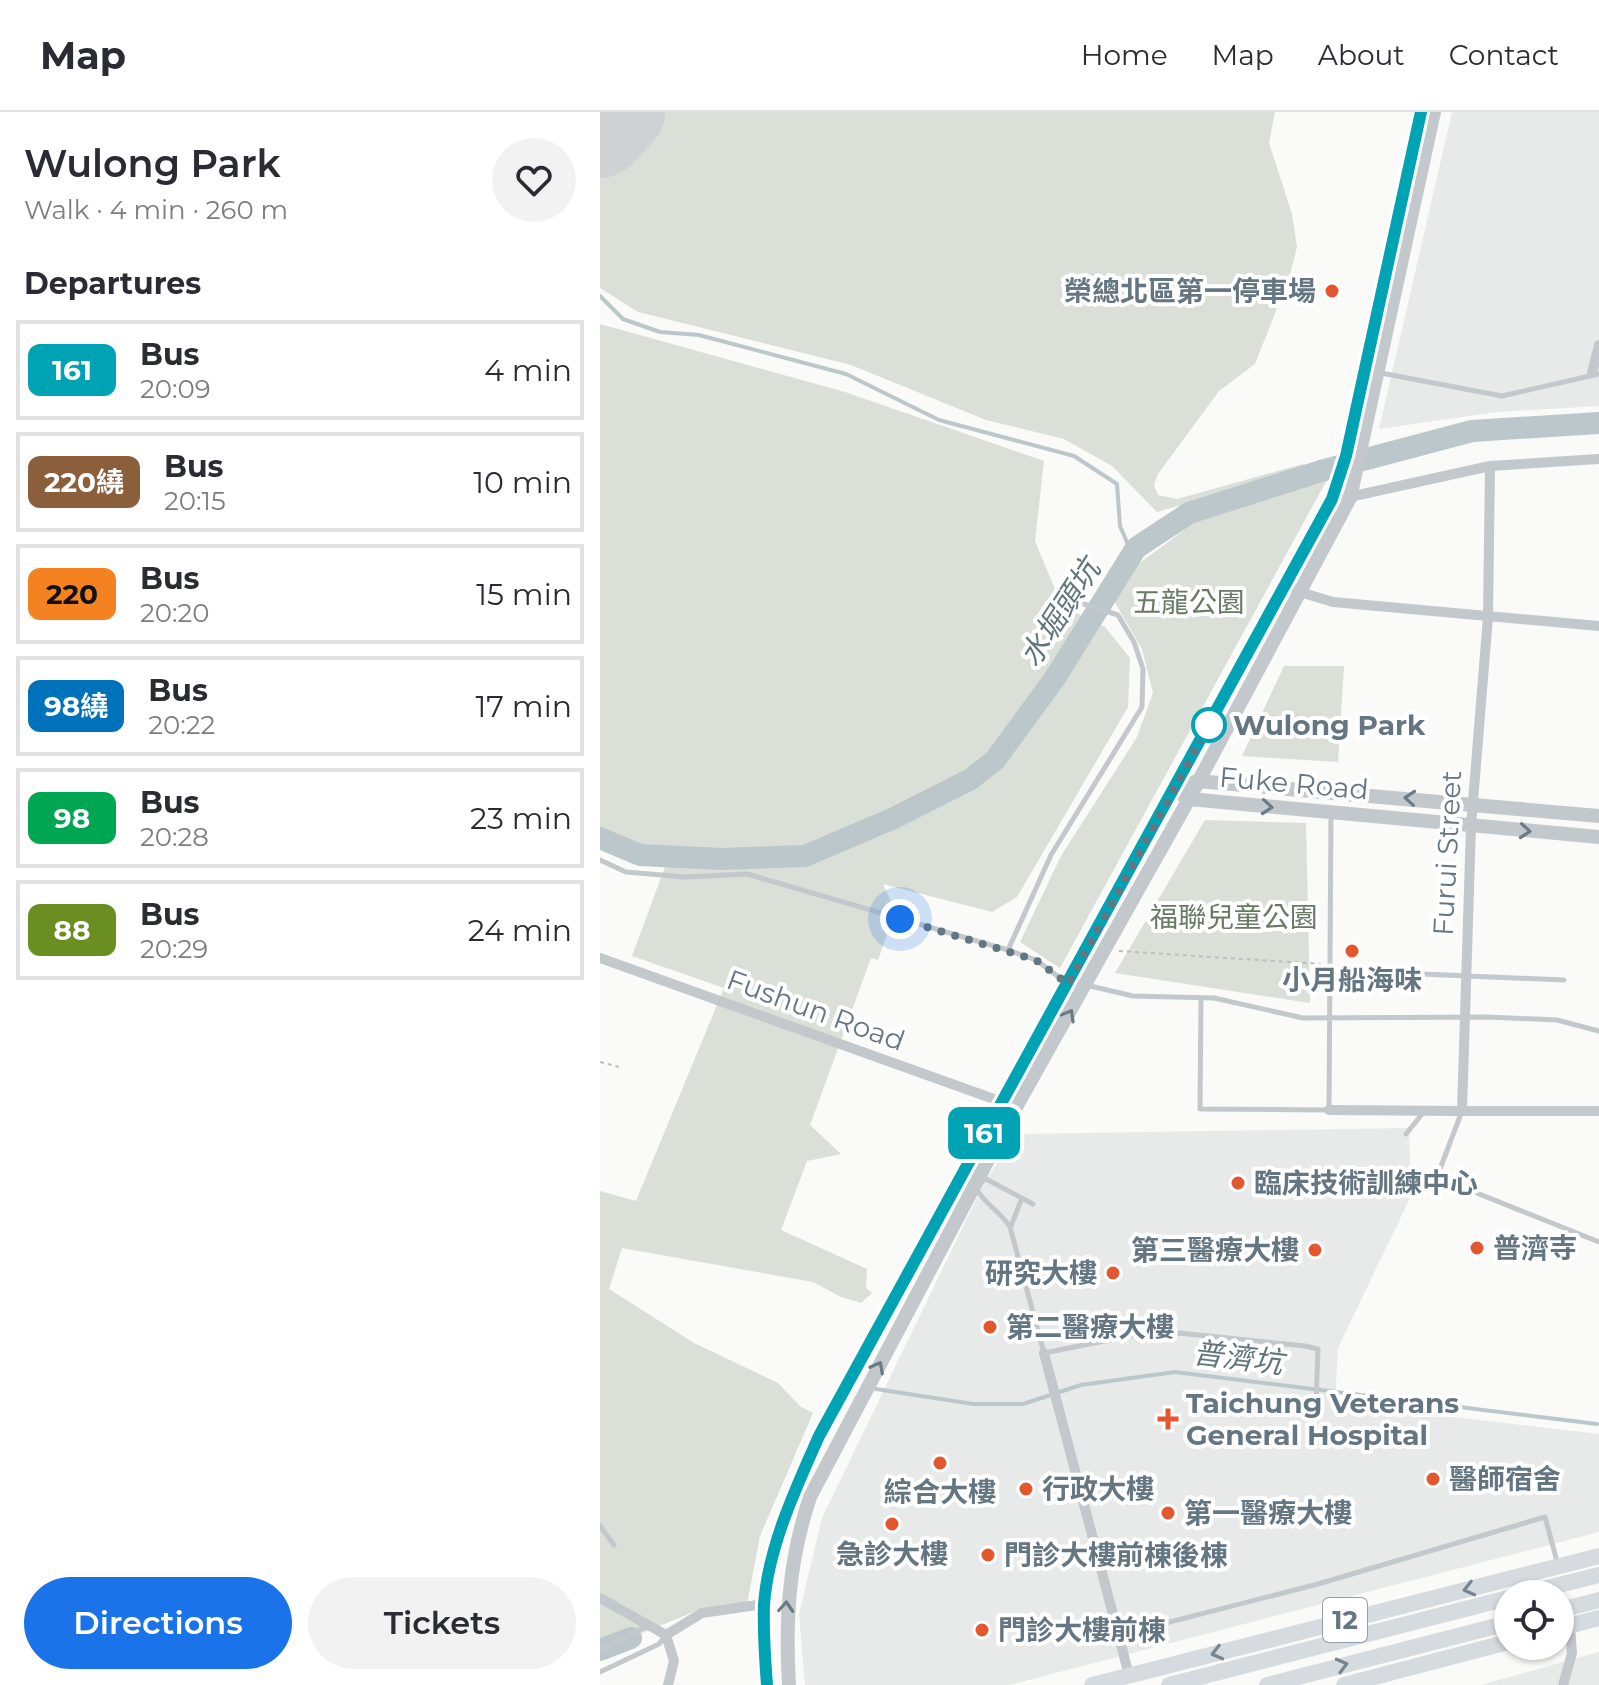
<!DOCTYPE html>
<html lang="en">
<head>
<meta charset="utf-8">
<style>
  body { margin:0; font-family:Montserrat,"Noto Sans TC",sans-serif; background:#f2f2f3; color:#2b2b33; height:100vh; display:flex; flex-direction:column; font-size:30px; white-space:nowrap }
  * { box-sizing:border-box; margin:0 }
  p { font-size:26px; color:#7c7c81 }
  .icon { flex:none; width:44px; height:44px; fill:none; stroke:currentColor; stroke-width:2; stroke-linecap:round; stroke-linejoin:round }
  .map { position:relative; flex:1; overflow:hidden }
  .panel { display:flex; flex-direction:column; background:#fff; width:600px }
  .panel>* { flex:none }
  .badge { padding:0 16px; border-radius:12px; font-size:28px; line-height:52px }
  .fabs { position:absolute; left:894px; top:1468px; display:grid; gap:16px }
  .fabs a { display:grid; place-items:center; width:80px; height:80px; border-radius:50%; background:#fff; box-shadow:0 2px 6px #0004; font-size:40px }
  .you { position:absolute; width:40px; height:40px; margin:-20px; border:6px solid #fff; border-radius:50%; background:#1a73e8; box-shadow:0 0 0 12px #1a73e833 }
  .map>.badge { position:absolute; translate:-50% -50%; box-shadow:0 0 0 4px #fff }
  h2 { padding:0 24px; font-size:30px; line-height:72px }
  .round { display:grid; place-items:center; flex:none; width:84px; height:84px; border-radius:42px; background:#f2f2f3 }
  .overview { display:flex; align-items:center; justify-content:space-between; height:136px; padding:0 24px }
  h1 { font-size:38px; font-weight:600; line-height:60px }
  .button { display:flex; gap:16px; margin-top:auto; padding:16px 24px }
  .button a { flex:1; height:92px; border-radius:48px; background:#1a73e8; color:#fff; font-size:32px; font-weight:600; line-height:92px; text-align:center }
  .button a+a { background:#f2f2f3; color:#2b2b33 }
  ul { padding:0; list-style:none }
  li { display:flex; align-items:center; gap:24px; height:100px; margin:0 16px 12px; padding:0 8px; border:4px solid #e1e1e2; border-radius:0px }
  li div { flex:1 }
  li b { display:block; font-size:30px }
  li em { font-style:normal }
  li .badge { min-width:88px; font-weight:700; text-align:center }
  header { display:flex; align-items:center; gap:48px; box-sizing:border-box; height:112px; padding:0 40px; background:#fff; border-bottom:2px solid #e1e1e2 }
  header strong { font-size:38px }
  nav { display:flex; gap:44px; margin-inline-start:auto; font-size:28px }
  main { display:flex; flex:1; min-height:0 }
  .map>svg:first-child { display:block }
</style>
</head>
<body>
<header>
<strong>Map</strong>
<nav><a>Home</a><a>Map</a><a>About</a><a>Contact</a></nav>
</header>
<main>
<section class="panel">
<div class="overview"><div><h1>Wulong Park</h1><p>Walk · 4 min · 260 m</p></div><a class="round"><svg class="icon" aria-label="heart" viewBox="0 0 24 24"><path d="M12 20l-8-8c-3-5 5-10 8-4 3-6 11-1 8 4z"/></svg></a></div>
<h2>Departures</h2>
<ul>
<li><span class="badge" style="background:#00a3b4;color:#fff">161</span><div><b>Bus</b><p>20:09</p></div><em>4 min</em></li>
<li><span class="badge" style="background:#8b5e3c;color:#fff">220繞</span><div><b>Bus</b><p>20:15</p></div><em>10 min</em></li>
<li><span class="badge" style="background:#f58220;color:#111">220</span><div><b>Bus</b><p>20:20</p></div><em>15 min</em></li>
<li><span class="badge" style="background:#0072bc;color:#fff">98繞</span><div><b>Bus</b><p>20:22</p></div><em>17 min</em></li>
<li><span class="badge" style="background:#00a651;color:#fff">98</span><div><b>Bus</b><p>20:28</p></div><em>23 min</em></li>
<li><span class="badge" style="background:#6b8e23;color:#fff">88</span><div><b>Bus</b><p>20:29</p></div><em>24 min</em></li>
</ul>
<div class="button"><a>Directions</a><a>Tickets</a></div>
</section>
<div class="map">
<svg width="999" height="1573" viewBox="0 0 999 1573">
  <rect width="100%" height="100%" fill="#fafaf8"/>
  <path fill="#e8e9e9" d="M852,0H999V294L897,300L779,317Z
    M809,1016L811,1084L738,1236L735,1291L999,1322V1420L409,1573H205L199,1502L222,1406L386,1067L419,1022Z
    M999,1540V1573H881L970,1548Z"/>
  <path fill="#dadfd7" d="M0,0H675L669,31L692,102L697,135L689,166L655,252L619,279L558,362L554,373L558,383L577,387L703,352L711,356L557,400L512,354L464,327L386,308L251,253L38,200L0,176Z
    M0,212L245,280L444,349L435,429L462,494L505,515L530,546L528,595L417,785L392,800L283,772L295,799L278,848L271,846L210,1013L241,1042L207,1049L181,1118L267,1157L266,1176L272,1181L261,1191L241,1185L213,1170L22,1136L9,1177L94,1231L178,1271L201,1295L213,1301L160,1424L147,1492L96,1499L30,1526L0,1534V1079L36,1089L124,876L32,844L66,752L0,733Z
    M729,364L460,856L420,830L461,744L537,625L553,581L542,537L513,487L526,461L583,419L590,409Z
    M684,554H744L738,650L642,644Z
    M605,708L706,711L710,891L515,861Z"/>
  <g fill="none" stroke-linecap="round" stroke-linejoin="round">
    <path stroke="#bbc7cb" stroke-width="4" d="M0,184L23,207L60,220L99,223L246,262L339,308L474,344L517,372L520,414L532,442
      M276,1277L373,1292H423L481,1273L575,1260L997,1312"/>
    <path stroke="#bbc7cb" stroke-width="22" d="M0,726L40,743L121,747L205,744L294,706L371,667L395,648L455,566L536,436L589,401L721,359L872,319L999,311
      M0,1538L31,1526"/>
    <path stroke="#ced2d4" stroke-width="86" d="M0,23L22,0"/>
    <path stroke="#bbbfc2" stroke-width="2" stroke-dasharray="4 4" stroke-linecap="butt" d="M519,839L721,852
      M0,950L19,955"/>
    <path stroke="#c3c8cc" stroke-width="5" d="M781,261L902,284L999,262
      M0,748L26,760L85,765L147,762L408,838L436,848L468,872L486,873L533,884L614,886L703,906L887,905L957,908L999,919
      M408,838L451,743L542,595L543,557L534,530L518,503L484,492
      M729,858L964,868
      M601,886L600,997L729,998L731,702
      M862,999L837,1065L999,1130
      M806,1022L823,1001
      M380,1070L386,1067L433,1092
      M376,1076C384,1092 400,1099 410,1115L444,1241L535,1223L579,1221L705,1234L718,1237L716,1290
      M411,1114L422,1086
      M0,1414L14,1433
      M519,1523L718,1472L945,1405L958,1453
      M0,1538L47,1514
      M0,1560L59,1532L65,1524"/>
    <path stroke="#c3c8cc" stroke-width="10" d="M992,261L999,233
      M745,386L890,354L999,347
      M686,472L700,480L733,490L999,514
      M0,846L405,991
      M729,998L862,999L871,714L888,505L890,354
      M862,999H999
      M444,1241L529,1563
      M0,1486L66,1523L74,1549L68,1573
      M66,1523L102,1501L164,1492
      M963,1573L972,1541L970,1514"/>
    <path stroke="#c3c8cc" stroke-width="14" d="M589,672L597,669L999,704
      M582,683L589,687L999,725
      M167,1573C165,1547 163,1519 164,1493C168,1435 196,1376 219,1324L732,387L746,344L821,0
      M189,1573C185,1507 189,1448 210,1385L416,995L589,687L750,386L834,0"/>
    <path stroke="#d6dbdf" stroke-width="16" d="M923,1482L999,1463
      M960,1498L999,1488
      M960,1516L999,1506
      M492,1573L999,1444
      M569,1573L908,1486
      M667,1573L908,1511
      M744,1573L908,1530"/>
  </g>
  <defs><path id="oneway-chevron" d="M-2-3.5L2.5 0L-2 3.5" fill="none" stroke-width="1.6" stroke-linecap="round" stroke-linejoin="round" transform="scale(2)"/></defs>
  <g stroke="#6a7a87">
    <use href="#oneway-chevron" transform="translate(810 686) rotate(-175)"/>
    <use href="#oneway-chevron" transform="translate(667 695) rotate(5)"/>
    <use href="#oneway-chevron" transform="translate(925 719) rotate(5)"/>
    <use href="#oneway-chevron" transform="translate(469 903) rotate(-60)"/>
    <use href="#oneway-chevron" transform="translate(278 1255) rotate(-62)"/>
    <use href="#oneway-chevron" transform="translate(186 1495) rotate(-86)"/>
  </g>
  <g stroke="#768591">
    <use href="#oneway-chevron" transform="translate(869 1477) rotate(166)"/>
    <use href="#oneway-chevron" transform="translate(617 1541) rotate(166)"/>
    <use href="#oneway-chevron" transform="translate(742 1553) rotate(-15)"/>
  </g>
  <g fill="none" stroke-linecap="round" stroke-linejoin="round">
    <defs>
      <path id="line" d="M167,1573C165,1547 163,1519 164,1493C168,1435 196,1376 219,1324L732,387L746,344L821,0"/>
    </defs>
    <use href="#line" stroke="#fff" stroke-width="18"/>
    <use href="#line" stroke="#00a3b4" stroke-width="12"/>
    <path stroke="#657683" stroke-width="8" stroke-dasharray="0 14.4" d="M300,807L436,848L468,872L616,600L609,613"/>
  </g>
  <g fill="#e4572e" stroke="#fff" stroke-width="3">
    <circle cx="732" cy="179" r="8"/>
    <circle cx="752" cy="839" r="8"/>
    <circle cx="638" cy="1071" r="8"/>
    <circle cx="877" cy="1136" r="8"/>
    <circle cx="715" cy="1138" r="8"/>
    <circle cx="513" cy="1161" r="8"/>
    <circle cx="390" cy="1215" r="8"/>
    <path d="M564 1295h8v8h8v8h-8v8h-8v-8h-8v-8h8z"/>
    <circle cx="340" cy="1351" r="8"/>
    <circle cx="833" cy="1367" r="8"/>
    <circle cx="426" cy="1377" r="8"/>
    <circle cx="568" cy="1401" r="8"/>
    <circle cx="292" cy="1412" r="8"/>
    <circle cx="388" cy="1443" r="8"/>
    <circle cx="382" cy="1518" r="8"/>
  </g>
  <circle fill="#fff" stroke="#00a3b4" stroke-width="4" cx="609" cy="613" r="16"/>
  <g text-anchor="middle" stroke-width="8" stroke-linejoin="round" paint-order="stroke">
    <rect fill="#fff" stroke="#939fa8" stroke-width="2" x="723" y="1486" width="44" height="44" rx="6"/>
    <g font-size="26" font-weight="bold" fill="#657683">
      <text x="745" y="1517">12</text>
    </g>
    <g font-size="28" font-weight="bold" fill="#657683" stroke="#fff" text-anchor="start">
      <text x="716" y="189" text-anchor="end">榮總北區第一停車場</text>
      <text x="752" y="878" text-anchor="middle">小月船海味</text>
      <text x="654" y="1081">臨床技術訓練中心</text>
      <text x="893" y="1146">普濟寺</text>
      <text x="699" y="1148" text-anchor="end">第三醫療大樓</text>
      <text x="497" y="1171" text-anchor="end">研究大樓</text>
      <text x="406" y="1225">第二醫療大樓</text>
      <text x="586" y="1301">Taichung Veterans<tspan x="586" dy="32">General Hospital</tspan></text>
      <text x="849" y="1377">醫師宿舍</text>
      <text x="442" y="1387">行政大樓</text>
      <text x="340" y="1390" text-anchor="middle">綜合大樓</text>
      <text x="584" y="1411">第一醫療大樓</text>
      <text x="292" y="1452" text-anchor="middle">急診大樓</text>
      <text x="404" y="1453">門診大樓前棟後棟</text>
      <text x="398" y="1528">門診大樓前棟</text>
    </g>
    <g font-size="28" fill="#687a64" stroke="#fff">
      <text x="589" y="500">五龍公園</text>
      <text x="634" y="815">福聯兒童公園</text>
    </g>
    <g font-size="28" font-weight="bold" fill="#657683" stroke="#fff" text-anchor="start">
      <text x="633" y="623">Wulong Park</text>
    </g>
    <g font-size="28" fill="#657683" stroke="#fff">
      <text transform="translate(694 671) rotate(5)" y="10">Fuke Road</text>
      <text transform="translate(847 741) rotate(-87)" y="10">Furui Street</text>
      <text transform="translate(216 898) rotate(20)" y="10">Fushun Road</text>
    </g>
    <g font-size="30" font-style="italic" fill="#60757c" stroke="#fff">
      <text transform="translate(460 501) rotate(-57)" y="10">水堀頭坑</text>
      <text transform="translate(638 1246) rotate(7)" y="10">普濟坑</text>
    </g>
  </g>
</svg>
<div class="fabs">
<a><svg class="icon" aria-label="locate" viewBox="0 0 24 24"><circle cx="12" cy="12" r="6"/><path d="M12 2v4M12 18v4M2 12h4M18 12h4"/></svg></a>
</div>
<div class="you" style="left:300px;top:807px"></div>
<b class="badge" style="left:384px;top:1021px;background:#00a3b4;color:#fff">161</b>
</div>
</main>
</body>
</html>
